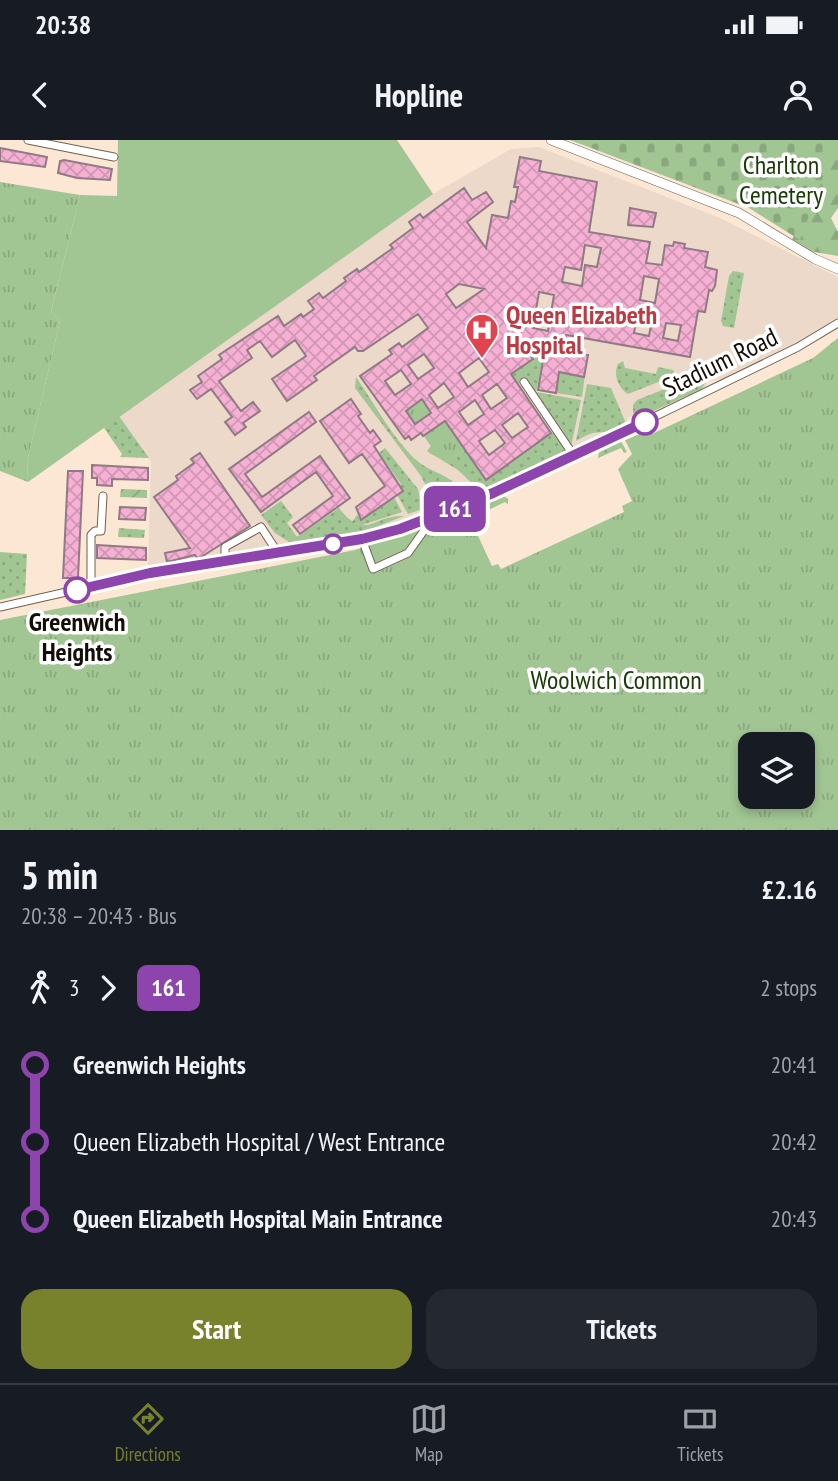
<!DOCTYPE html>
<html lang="en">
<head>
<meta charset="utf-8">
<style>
  body { margin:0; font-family:"PT Sans Narrow",sans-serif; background:#242831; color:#f1f3f6; height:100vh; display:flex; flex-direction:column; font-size:26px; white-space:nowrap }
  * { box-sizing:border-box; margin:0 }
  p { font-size:23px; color:#9ea1a6 }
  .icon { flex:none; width:38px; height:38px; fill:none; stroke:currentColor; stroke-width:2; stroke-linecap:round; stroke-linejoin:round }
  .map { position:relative; height:690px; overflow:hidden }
  .sheet { display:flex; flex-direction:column; background:#171b24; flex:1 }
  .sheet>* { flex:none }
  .badge { padding:0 14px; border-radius:10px; font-size:24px; line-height:46px }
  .buttons { position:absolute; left:738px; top:592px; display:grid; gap:14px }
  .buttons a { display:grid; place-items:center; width:77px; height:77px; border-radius:14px; background:#171b24; box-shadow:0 4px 10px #0003; font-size:35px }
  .map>.badge { position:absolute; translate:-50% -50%; box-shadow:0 0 0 4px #fff }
  .legs { display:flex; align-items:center; gap:10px; height:77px; padding:0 21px; font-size:23px }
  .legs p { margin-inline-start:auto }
  .headline { display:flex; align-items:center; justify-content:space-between; height:119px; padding:0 21px }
  h1 { font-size:38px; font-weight:600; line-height:52px }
  .cta { display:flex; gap:14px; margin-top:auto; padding:14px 21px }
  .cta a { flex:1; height:80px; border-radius:21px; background:#78812c; color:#fff; font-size:28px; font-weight:600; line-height:80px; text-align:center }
  .cta a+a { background:#242831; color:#f1f3f6 }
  ul { padding:0 21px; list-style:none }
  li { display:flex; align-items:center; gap:24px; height:77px; font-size:26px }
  li i { display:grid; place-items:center; width:10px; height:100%; margin:0 9px; background:currentColor }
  li i::after { content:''; width:18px; height:18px; margin:-9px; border:5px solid; border-radius:50%; background:#171b24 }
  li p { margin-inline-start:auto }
  li:first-child i { background:linear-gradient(#0000 50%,currentColor 0) }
  li:last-child i { background:linear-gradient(currentColor 50%,#0000 0) }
  .status { display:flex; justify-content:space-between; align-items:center; height:49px; padding:0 35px; background:#171b24; direction:ltr }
  .status svg { height:19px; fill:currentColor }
  header { display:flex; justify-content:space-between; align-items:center; height:91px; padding:0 21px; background:#171b24; font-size:32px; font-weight:600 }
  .dock { display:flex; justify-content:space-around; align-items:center; height:98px; border-top:2px solid #363941; background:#171b24; font-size:19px; color:#9ea1a6 }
  .dock a { display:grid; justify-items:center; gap:4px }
  .dock .selected { color:#78812c }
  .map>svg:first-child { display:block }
</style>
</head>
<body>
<div class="status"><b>20:38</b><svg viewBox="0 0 49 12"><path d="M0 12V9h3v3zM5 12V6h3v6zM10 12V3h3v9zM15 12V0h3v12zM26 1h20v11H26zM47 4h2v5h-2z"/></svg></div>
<header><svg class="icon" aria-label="back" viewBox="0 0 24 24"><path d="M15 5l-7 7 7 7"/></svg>Hopline<svg class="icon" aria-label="person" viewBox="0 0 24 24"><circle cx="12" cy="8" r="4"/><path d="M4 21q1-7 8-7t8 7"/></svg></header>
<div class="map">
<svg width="838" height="690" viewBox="0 0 838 690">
  <defs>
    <pattern id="grass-dots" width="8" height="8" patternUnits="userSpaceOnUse" patternTransform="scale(1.75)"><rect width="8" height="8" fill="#a1c593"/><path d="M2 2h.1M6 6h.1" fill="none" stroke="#8aa87d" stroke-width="1.8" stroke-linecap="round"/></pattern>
    <pattern id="forest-firs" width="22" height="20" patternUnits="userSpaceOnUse" patternTransform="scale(1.75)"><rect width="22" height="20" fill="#a1c593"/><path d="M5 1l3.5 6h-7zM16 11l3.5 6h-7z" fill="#8aa87d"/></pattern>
    <pattern id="cemetery-stones" width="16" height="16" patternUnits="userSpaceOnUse" patternTransform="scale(1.75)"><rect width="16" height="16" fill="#a1c593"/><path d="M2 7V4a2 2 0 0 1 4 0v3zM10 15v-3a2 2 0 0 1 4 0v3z" fill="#8aa87d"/></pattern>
    <pattern id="park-tufts" width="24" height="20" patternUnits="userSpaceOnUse" patternTransform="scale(1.75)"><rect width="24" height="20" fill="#a1c593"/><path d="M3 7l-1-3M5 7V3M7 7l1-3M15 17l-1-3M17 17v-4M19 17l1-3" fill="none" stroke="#8aa87d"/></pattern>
    <pattern id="garden-furrows" width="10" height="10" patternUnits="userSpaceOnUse" patternTransform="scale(1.75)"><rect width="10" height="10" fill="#a1c593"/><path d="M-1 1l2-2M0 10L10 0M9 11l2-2" fill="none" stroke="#8aa87d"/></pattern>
    <pattern id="building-cross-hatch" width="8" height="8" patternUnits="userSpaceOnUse" patternTransform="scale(1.75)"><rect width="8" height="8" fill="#f5b0d4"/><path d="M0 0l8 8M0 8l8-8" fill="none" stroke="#d196b4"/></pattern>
  </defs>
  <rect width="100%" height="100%" fill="#fbe7d4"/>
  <path fill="#ecd9c9" d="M539,7L720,78L838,137V179L800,202L727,238L708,242L704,250L643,279L635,275L628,278L625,287L584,303L567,314L483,353H477L470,345L464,349L467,355L463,361L448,368H440L432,362L426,364L423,376L417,379H408L368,394L148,427L151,321L119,276L433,54L511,9Z"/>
  <path fill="url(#grass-dots)" d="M733,131L744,133L734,188L723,186L721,181L729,136Z
    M530,206L545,209L536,252L581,260L571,306L524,240L518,244L511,234L533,220L528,212Z
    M623,221L625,228L656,234L658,227L673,230L676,235L628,254C618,248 613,234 618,224Z
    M586,227L582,257L556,253L559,232L584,237Z
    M697,236L707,241L701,249L645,275L633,273V265L637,260Z
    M356,237C374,263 392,297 415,319C433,335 449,332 464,354L463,359L446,365L430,354L421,336L355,248Z
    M587,244L611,248L625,281C618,294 605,291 593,293C588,294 581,298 576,301Z
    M119,276L149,318L120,317L122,314L104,288Z
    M556,290L567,311L480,351L458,330L427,311L431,306L447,321L465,310L486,339Z
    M621,301L627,312L624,313L621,308L598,318L599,312Z
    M385,308L418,349L422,369L408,374L396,353L401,344L379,313Z
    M394,357L402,372L362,385L352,382L357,375L362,380Z
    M281,361L293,377L287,383L297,397L339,368C365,402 374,374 404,376L366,391L289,402L275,393L261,375Z
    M119,388L145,390L144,398L118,397Z
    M0,412L27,414L25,454L0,460Z"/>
  <path fill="url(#forest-firs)" d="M834,0H838V68L831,78L838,92V116L809,111L792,100Z"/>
  <path fill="url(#cemetery-stones)" d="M570,0H837L800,100L749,68Z"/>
  <path fill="url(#park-tufts)" fill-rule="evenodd" d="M0,42L80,55L51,171L60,181L27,322L28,342L0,331Z
    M838,198V690H0V480L355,410L442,382L502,355L508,359V364L505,362L476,376L478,383L473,385L492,426L498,424L501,429L624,372L622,366L632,361L618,329L632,314L625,300L644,292L652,294L813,218ZM751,604H803V656H751Z
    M423,259L432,272L415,284L406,271Z
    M445,281L465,310L447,321L429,313L432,308L424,296Z"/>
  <path fill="url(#garden-furrows)" d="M121,349L147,350V358L120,357Z"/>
  <path fill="#a1c593" d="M118,0H397L433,54L28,342L27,322L60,181L51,171L80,55L117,56Z"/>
  <path fill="url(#building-cross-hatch)" stroke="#917a85" stroke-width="2" fill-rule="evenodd" d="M0,8L47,17L45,27L0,21Z
    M520,17L541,21L539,31L597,42L589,92L650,102L646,123L662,125L665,105L673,106L674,102L685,104L684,108L708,112L705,127L717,130L715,146L712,151L709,150L705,172L698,171L690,217L566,195L563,211L588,215L584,237L559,232L556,253L538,250L545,209L523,205L533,219L511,234L551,293L486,340L445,281L423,296L421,293L411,300L409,296L405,299L360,236L392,214L389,210L399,203L402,207L428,188L418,174L363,211H358L355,207L314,236L317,240L287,261L272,239L306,216L295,200L272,217L260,201L247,210L252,218L219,241L241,271L253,262L260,271L243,283L246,287L235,295L225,282L232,277L211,249L197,259L190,250L202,242L198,236L222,219L219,215L278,176L284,186L301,174L303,177L314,169L308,161L319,153L323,158L346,141L344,138L357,129L359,132L393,108L390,105L413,88L409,82L420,74L423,78L464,48L472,60L486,52L493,62L467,82L486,108L492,75L508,78L511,61L515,62L518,47H514ZM585,105L601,108L597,127L585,125L582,146L562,142L565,127L581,130ZM644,136L659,139L655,163L640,160ZM459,144L484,149L456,168L446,154ZM539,152L554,155L548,191L533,188ZM637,177L652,180L649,196L634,193ZM666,183L681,185L678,201L663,198ZM424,214L434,228L418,239L408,225ZM479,218L489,232L468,247L459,233ZM401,230L411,244L395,255L385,241ZM444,243L454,257L438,268L429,255ZM497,244L507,258L491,269L482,255ZM422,259L431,273L415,284L406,271ZM475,260L484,274L468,285L459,272ZM518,273L528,287L512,298L502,285ZM495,290L505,303L489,315L479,301Z
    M64,20L112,29L110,40L77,38L58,33L60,21Z
    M630,68L656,73L653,87L628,85Z
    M351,259L361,274L358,276L370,293L373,290L381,301L374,306L403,351L361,380L356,367L385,346L362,314L349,323L320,281Z
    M309,272L316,282L245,334L262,357L320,316L350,358L300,394L293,385L333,356L316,332L261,372L229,329Z
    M200,313L250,386L198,419L195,415L167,422L165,413L190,408L154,357L178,340L176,336L194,323L191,319Z
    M92,325L148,328V340L112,339V346L97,345V338H92Z
    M68,331H83L78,438H63Z
    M120,367L146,368L145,380L119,379Z
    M97,405L146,408V420L97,418Z"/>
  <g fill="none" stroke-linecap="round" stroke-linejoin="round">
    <defs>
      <path id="minor" d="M28,0L114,17
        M524,242L574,316
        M362,399L373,429L408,413L428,385L426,380
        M225,422V407L261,387L278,413
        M91,446V395L95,391H101L103,356
        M0,467L150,433L362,399L400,389L462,366L586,310L798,207L838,183"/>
      <path id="tertiary" d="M551,0L739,73L815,119L838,129"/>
    </defs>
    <use href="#minor" stroke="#71604f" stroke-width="9"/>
    <use href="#tertiary" stroke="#71604f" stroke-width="10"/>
    <use href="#minor" stroke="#fff" stroke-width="7"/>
    <use href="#tertiary" stroke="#fff" stroke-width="9"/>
  </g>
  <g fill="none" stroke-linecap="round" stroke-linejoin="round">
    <defs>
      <path id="line-1" d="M77,450L150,433L362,399L400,389L493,353L645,282"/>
    </defs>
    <use href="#line-1" stroke="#fff" stroke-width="16"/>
    <use href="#line-1" stroke="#8e44ad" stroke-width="10"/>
  </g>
  <defs>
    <symbol id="hospital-pin" viewBox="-11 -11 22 30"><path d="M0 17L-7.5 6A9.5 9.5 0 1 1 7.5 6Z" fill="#e0444e" stroke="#fff"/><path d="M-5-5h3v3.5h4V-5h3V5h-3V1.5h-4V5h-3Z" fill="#fff"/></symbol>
  </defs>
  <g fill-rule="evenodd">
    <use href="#hospital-pin" x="463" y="171" width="38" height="52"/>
  </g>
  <g fill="#fff" stroke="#8e44ad" stroke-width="3.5">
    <circle cx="645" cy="282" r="12"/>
    <circle cx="333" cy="404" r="9"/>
    <circle cx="77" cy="450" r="12"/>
  </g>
  <g text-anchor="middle" stroke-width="7" stroke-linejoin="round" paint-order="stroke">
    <g font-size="26" fill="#183a05" stroke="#fff">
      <text x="781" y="34">Charlton<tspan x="781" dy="30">Cemetery</tspan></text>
      <text x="616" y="549">Woolwich Common</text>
    </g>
    <g font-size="26" font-weight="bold" fill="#be3a42" stroke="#fff" text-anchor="start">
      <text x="506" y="184">Queen Elizabeth<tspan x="506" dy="30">Hospital</tspan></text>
    </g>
    <g font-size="26" fill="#130c07" stroke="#fff">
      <text transform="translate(720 222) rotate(-26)" y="9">Stadium Road</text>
    </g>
    <g font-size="26" font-weight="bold" fill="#130c07" stroke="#fff">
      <text x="77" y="491">Greenwich<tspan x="77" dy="30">Heights</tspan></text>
    </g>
  </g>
</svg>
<div class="buttons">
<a><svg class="icon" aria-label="layers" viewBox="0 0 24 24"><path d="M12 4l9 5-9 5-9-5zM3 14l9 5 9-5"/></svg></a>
</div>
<b class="badge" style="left:455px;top:369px;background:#8e44ad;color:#fff">161</b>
</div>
<section class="sheet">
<div class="headline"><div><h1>5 min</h1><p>20:38 – 20:43 · Bus</p></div><b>£2.16</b></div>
<div class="legs"><svg class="icon" aria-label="walk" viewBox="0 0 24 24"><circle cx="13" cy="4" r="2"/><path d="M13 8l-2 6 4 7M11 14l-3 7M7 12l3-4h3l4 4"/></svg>3<svg class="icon" aria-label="forward" viewBox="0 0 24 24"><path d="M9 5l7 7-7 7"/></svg><b class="badge" style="background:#8e44ad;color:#fff">161</b><p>2 stops</p></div>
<ul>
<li><i style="color:#8e44ad"></i><b>Greenwich Heights</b><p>20:41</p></li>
<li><i style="color:#8e44ad"></i><span>Queen Elizabeth Hospital / West Entrance</span><p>20:42</p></li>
<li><i style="color:#8e44ad"></i><b>Queen Elizabeth Hospital Main Entrance</b><p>20:43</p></li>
</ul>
<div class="cta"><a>Start</a><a>Tickets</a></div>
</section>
<nav class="dock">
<a class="selected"><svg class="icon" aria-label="directions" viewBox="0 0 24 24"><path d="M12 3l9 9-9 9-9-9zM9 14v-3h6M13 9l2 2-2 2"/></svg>Directions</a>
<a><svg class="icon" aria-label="map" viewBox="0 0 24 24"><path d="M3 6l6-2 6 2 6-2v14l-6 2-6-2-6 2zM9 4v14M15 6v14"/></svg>Map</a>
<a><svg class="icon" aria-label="tickets" viewBox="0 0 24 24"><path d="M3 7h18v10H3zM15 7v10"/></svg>Tickets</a>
</nav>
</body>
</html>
